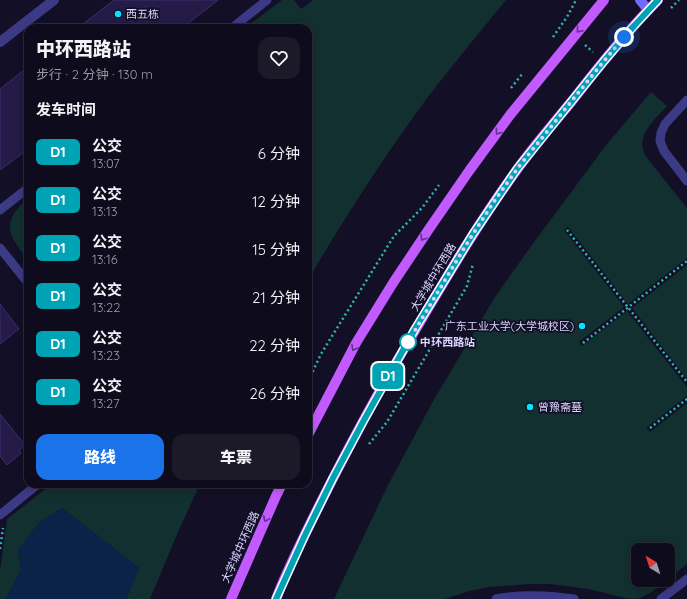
<!DOCTYPE html>
<html lang="zh">
<head>
<meta charset="utf-8">
<style>
  body { margin:0; font-family:Quicksand,"Noto Sans SC",sans-serif; background:#1c1929; color:#f1f3f6; height:100vh; display:flex; flex-direction:column; font-size:15px; white-space:nowrap }
  * { box-sizing:border-box; margin:0 }
  p { font-size:13px; color:#9b9ba3 }
  .icon { flex:none; width:22px; height:22px; fill:none; stroke:currentColor; stroke-width:2; stroke-linecap:round; stroke-linejoin:round }
  .map { position:relative; flex:1; overflow:hidden }
  .drawer { position:absolute; left:24px; top:24px; width:288px; height:464px; display:flex; flex-direction:column; background:#0e0b1c; border-radius:12px; box-shadow:0 2px 10px #0003,0 0 0 1px #2e2b3b }
  .drawer>* { flex:none }
  .badge { padding:0 8px; border-radius:6px; font-size:14px; line-height:26px }
  .needle { width:26px; rotate:322deg }
  .controls { position:absolute; left:631px; top:543px; display:grid; gap:8px }
  .controls a { display:grid; place-items:center; width:44px; height:44px; border-radius:8px; background:#0e0b1c; box-shadow:0 2px 10px #0003,0 0 0 1px #2e2b3b; font-size:20px }
  .you { position:absolute; width:20px; height:20px; margin:-10px; border:3px solid #fff; border-radius:50%; background:#1a73e8; box-shadow:0 0 0 6px #1a73e833 }
  .map>.badge { position:absolute; translate:-50% -50%; box-shadow:0 0 0 2px #fff }
  h2 { padding:0 12px; font-size:15px; line-height:36px }
  .round { display:grid; place-items:center; flex:none; width:42px; height:42px; border-radius:12px; background:#1c1929 }
  .summary { display:flex; align-items:center; justify-content:space-between; height:68px; padding:0 12px }
  h1 { font-size:19px; font-weight:800; line-height:30px }
  .primary-button { display:flex; gap:8px; margin-top:auto; padding:8px 12px }
  .primary-button a { flex:1; height:46px; border-radius:12px; background:#1a73e8; color:#fff; font-size:16px; font-weight:800; line-height:46px; text-align:center }
  .primary-button a+a { background:#1c1929; color:#f1f3f6 }
  ul { padding:0; list-style:none }
  li { display:flex; align-items:center; gap:12px; height:48px; padding:0 12px }
  li div { flex:1 }
  li b { display:block; font-size:15px }
  li em { font-style:normal }
  li .badge { min-width:44px; font-weight:700; text-align:center }
  .map>svg:first-child { display:block }
</style>
</head>
<body>
<div class="map">
<svg width="687" height="599" viewBox="0 0 687 599">
  <rect width="100%" height="100%" fill="#130f26"/>
  <path fill="#12302f" d="M282,0H294L301,9L313,0H506C480,32 453,64 428,97C385,155 345,217 308,280V28H245Z
    M651,92L667,106C654,121 633,137 647,158L687,208V258L628,304L568,227L564,230L624,307L579,342L582,346L627,311L687,387V396L646,428L650,432L687,403V564L668,579V550H638V580H667L650,593L640,598L636,599L625,598L589,589L550,584H530L490,587L469,591L445,599H334L387,487L432,403L495,297L534,242L607,144Z
    M25,201L28,205V224L25,227L28,232V260C10,237 0,224 25,201Z
    M687,265V379L632,308Z
    M52,484H200L178,532L150,599H126L139,568L62,508L39,523L18,550L21,570L6,599H0V570L7,519Z"/>
  <path fill="#0c2248" d="M62,508L139,568L126,599H6L21,570L18,550L39,523Z"/>
  <path fill="#241b47" stroke="#3b2d73" d="M114,0H218L182,28H78Z
    M28,67V149L0,170V89Z
    M0,304L19,329L0,344Z
    M0,414L25,445L19,450L21,453L7,465L0,456Z"/>
  <g fill="none" stroke-linecap="round" stroke-linejoin="round">
    <path stroke="#2fb8b0" stroke-width="2.5" stroke-dasharray="2 3" stroke-linecap="butt" d="M671,8L679,0
      M553,37L567,17L576,0
      M585,45L593,52
      M511,88L523,73
      M567,230L687,382
      M583,343L687,261
      M308,386L312,373L321,354L394,236L422,208L439,185
      M650,428L687,399
      M369,444L387,422L467,286L473,264
      M0,549L3,528"/>
    <path stroke="#3d3a85" stroke-width="9" d="M232,28L267,0
      M687,100L665,124L661,133L660,141L664,151L687,181
      M0,210L28,188
      M0,248L28,283
      M0,515L38,484
      M496,599C522,594 548,595 574,599
      M661,599L687,579"/>
    <path stroke="#3d3a85" stroke-width="10" d="M0,42L54,0"/>
    <path stroke="#6f6bff" stroke-width="10" d="M640,0L648,10"/>
    <path stroke="#c25bff" stroke-width="10" d="M308,435L356,343L393,283L429,229L469,171L510,115L604,0
      M231,599L276,496L282,484
      M276,599C288,568 303,538 318,508C346,452 375,397 407,344C442,285 476,226 516,171C533,147 553,124 572,101C599,66 627,31 658,0"/>
  </g>
  <defs><path id="oneway-chevron" d="M-2-3.5L2.5 0L-2 3.5" fill="none" stroke-width="1.6" stroke-linecap="round" stroke-linejoin="round"/></defs>
  <g stroke="#623188">
    <use href="#oneway-chevron" transform="translate(579 30) rotate(130)"/>
    <use href="#oneway-chevron" transform="translate(498 132) rotate(126)"/>
    <use href="#oneway-chevron" transform="translate(423 238) rotate(123)"/>
    <use href="#oneway-chevron" transform="translate(354 348) rotate(119)"/>
    <use href="#oneway-chevron" transform="translate(266 519) rotate(114)"/>
  </g>
  <g fill="none" stroke-linecap="round" stroke-linejoin="round">
    <defs>
      <path id="line" d="M276,599L305,535L333,478L364,420L415,329L473,234L517,169L604,61L633,27L658,0"/>
    </defs>
    <use href="#line" stroke="#fff" stroke-width="9"/>
    <use href="#line" stroke="#00a3b4" stroke-width="6"/>
    <path stroke="#d9d4ff" stroke-width="4" stroke-dasharray="0 7.2" d="M408,342L466,245L493,203L517,169L599,67L624,37"/>
  </g>
  <g fill="#00e5ff" stroke="#130f26" stroke-width="1.5">
    <circle cx="118" cy="14" r="4"/>
    <circle cx="582" cy="326" r="4"/>
    <circle cx="530" cy="407" r="4"/>
  </g>
  <circle fill="#fff" stroke="#00a3b4" stroke-width="2" cx="408" cy="342" r="8"/>
  <g text-anchor="middle" stroke-width="3.5" stroke-linejoin="round" paint-order="stroke">
    <g font-size="11" fill="#d9d4ff" stroke="#130f26" text-anchor="start">
      <text x="126" y="18">西五栋</text>
      <text x="574" y="330" text-anchor="end">广东工业大学(大学城校区)</text>
      <text x="538" y="411">曾豫斋墓</text>
    </g>
    <g font-size="11" fill="#d9d4ff" stroke="#130f26">
      <text transform="translate(433 277) rotate(-59)" y="4">大学城中环西路</text>
      <text transform="translate(240 547) rotate(-66)" y="4">大学城中环西路</text>
    </g>
    <g font-size="11" font-weight="bold" fill="#d9d4ff" stroke="#130f26" text-anchor="start">
      <text x="420" y="346">中环西路站</text>
    </g>
  </g>
</svg>
<div class="controls">
<a><svg class="needle" viewBox="-14 -14 28 28"><path d="M0-13l5 13h-10z" fill="#e53935"/><path d="M0 13l5-13h-10z" fill="#9b9ba3"/></svg></a>
</div>
<div class="you" style="left:624px;top:37px"></div>
<b class="badge" style="left:388px;top:376px;background:#00a3b4;color:#fff">D1</b>
<section class="drawer">
<div class="summary"><div><h1>中环西路站</h1><p>步行 · 2 分钟 · 130 m</p></div><a class="round"><svg class="icon" aria-label="heart" viewBox="0 0 24 24"><path d="M12 20l-8-8c-3-5 5-10 8-4 3-6 11-1 8 4z"/></svg></a></div>
<h2>发车时间</h2>
<ul>
<li><span class="badge" style="background:#00a3b4;color:#fff">D1</span><div><b>公交</b><p>13:07</p></div><em>6 分钟</em></li>
<li><span class="badge" style="background:#00a3b4;color:#fff">D1</span><div><b>公交</b><p>13:13</p></div><em>12 分钟</em></li>
<li><span class="badge" style="background:#00a3b4;color:#fff">D1</span><div><b>公交</b><p>13:16</p></div><em>15 分钟</em></li>
<li><span class="badge" style="background:#00a3b4;color:#fff">D1</span><div><b>公交</b><p>13:22</p></div><em>21 分钟</em></li>
<li><span class="badge" style="background:#00a3b4;color:#fff">D1</span><div><b>公交</b><p>13:23</p></div><em>22 分钟</em></li>
<li><span class="badge" style="background:#00a3b4;color:#fff">D1</span><div><b>公交</b><p>13:27</p></div><em>26 分钟</em></li>
</ul>
<div class="primary-button"><a>路线</a><a>车票</a></div>
</section>
</div>
</body>
</html>
